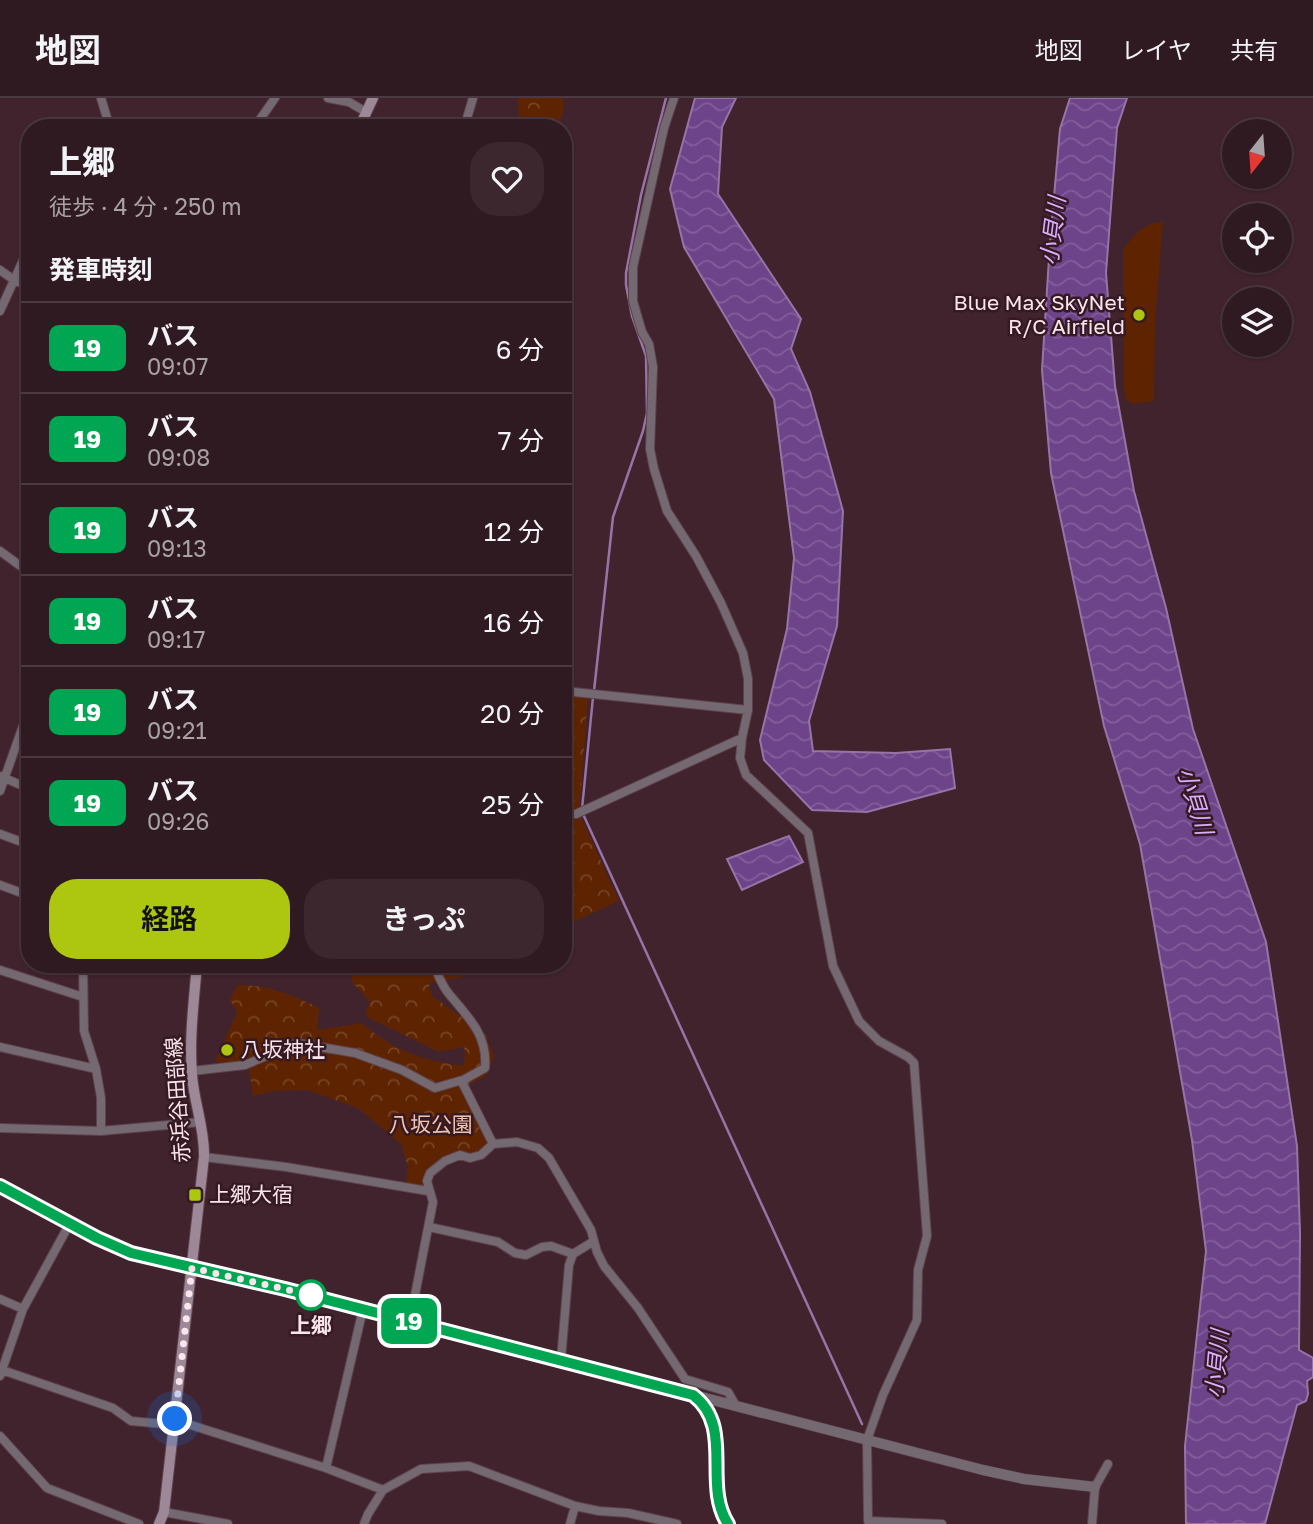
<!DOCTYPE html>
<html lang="ja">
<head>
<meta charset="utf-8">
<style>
  body { margin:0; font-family:"Golos Text","Noto Sans JP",sans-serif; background:#3c272f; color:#f1f3f6; height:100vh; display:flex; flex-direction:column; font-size:26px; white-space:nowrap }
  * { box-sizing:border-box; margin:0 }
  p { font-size:23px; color:#a8a1a5 }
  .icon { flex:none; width:38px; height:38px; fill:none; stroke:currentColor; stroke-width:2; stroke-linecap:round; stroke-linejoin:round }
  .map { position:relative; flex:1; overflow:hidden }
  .side { position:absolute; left:21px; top:21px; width:551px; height:854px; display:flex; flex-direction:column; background:#301a22; border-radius:28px; box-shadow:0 2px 5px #0004,0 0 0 2px #4b3840 }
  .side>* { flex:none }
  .badge { padding:0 14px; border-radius:10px; font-size:24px; line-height:46px }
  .needle { width:46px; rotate:197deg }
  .fabs { position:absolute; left:1222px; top:21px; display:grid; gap:14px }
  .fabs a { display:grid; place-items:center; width:70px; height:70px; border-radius:50%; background:#301a22; box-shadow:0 2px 5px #0004,0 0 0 2px #4b3840; font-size:35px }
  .you { position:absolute; width:35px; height:35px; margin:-18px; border:5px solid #fff; border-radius:50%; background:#1a73e8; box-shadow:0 0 0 10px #1a73e833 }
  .map>.badge { position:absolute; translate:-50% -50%; box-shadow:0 0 0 4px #fff }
  h2 { padding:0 28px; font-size:26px; line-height:63px }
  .round { display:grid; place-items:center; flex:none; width:74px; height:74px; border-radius:28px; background:#3c272f }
  .summary { display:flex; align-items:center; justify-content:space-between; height:119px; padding:0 28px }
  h1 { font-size:33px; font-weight:700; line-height:52px }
  .primary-button { display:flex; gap:14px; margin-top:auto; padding:14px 28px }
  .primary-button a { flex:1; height:80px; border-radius:28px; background:#adc60f; color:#111; font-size:28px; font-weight:700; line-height:80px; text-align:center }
  .primary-button a+a { background:#3c272f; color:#f1f3f6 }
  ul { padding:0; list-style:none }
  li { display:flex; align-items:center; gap:21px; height:91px; padding:0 28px; border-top:2px solid #4b3840 }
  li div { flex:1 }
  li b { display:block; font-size:26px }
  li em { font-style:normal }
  li .badge { min-width:77px; font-weight:700; text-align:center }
  header { display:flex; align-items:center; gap:42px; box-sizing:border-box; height:98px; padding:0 35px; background:#301a22; border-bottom:2px solid #4b3840 }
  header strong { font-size:33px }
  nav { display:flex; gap:38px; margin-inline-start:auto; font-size:24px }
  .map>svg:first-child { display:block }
</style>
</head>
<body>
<header>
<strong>地図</strong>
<nav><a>地図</a><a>レイヤ</a><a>共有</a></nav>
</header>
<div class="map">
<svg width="1313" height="1426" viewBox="0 0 1313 1426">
  <defs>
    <pattern id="forest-crowns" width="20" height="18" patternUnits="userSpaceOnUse" patternTransform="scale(1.75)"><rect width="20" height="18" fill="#5e2401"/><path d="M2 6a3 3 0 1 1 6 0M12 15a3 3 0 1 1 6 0" fill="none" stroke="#764426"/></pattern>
    <pattern id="water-waves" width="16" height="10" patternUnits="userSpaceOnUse" patternTransform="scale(1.75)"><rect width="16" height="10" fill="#6d438a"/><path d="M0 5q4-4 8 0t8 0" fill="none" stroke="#835e9b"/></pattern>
  </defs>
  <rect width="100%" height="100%" fill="#40232d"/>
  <path fill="#5e2401" d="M1163,124L1155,223L1154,303L1133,306L1126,302L1124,293L1123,152C1135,136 1143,125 1163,124Z"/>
  <path fill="url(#forest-crowns)" d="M518,0H563V13L558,30H519Z
    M564,597L588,600L579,715L619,803L564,828Z
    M352,866H479L469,871L462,879L429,885L431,897L485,936L494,958L486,978L464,989L493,1046L481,1057H460L425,1080L424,1089L406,1085L408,1069L401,1046L358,1010L307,992L274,993L253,998L248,965L215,964L237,914L230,902L237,887C265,886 294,898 319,910L317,932L362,925C392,952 422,962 462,968L465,960L464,949L439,954L369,920L365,914L370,904L352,884Z"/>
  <path fill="url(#water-waves)" stroke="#9774a7" stroke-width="2" d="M695,0H736L722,29L718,96L801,221L791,251L810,294L843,413L837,528L809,623L813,653L896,655L950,651L955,690L867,714L812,712L764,662L760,642L787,531L794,460L774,301L684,149L670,91Z
    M1070,0H1127L1117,30L1106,175L1115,288L1134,393L1166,510L1193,631L1266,844L1297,1048L1300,1135L1299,1252L1313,1260V1279L1307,1283L1308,1296L1306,1303L1297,1307L1265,1426H1186L1185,1348L1206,1153L1192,1042L1140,746L1104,628L1051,375L1042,272L1050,144L1060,31Z
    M789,738L803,764L742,792L727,761Z"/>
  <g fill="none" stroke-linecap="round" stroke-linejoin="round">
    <path stroke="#9774a7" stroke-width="2.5" d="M594,593L613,419L643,333L647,315L646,258L632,218L626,187V175L641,97L666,0
      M582,711L593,599
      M583,716L862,1326"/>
    <defs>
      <path id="minor" d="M101,0L110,30
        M328,0L349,4L366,14
        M674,0L664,30L633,169V203L642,234L649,246L653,269L650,351L654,371L667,413L696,458L721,505L743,555L748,581V612L742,640L740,660L746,677L808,735L833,868L859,923L879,943L908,959L914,965L927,1138L918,1172L917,1222L883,1297L867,1342L868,1423L942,1426
        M254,30L275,0
        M464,30L473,0
        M0,172L14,182L30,189
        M0,213L30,147
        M0,453L30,475
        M564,593L748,612
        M0,678L30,691
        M0,693L30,608
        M576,716L742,640
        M0,736L30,747
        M0,787L30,798
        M83,866L84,933L96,971L101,1000V1033
        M433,866C438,876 442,888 449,896C468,919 488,937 485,970L465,981L463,986L493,1046
        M0,872L83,899
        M0,949L96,971
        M192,973L245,967L297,945L355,955L402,972L435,990L466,981
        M0,1030L101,1033L201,1024
        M204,1059L286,1069L428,1093
        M429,1129L498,1144L515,1155L526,1157L542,1149L551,1148L573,1156
        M0,1201L23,1211
        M410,1223L433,1104L427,1083L430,1075L445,1063L460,1057L470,1060L481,1057L493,1046L517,1044L538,1050L549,1060L591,1132L597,1154L604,1168L638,1210L685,1281L728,1294L736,1308
        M561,1262L569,1167L573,1156L594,1143
        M2,1272L113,1310L131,1323L175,1327
        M0,1278L23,1211L70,1125
        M175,1322L326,1370L383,1392
        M0,1338L47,1390L139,1426
        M326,1370L363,1211
        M164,1414L228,1426
        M364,1426L368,1416L383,1392L421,1371L469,1368L575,1408L599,1413L628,1415L677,1426
        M570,1426L575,1408
        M1092,1426L1095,1389L1108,1366"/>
      <path id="tertiary" d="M0,1088L97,1140L145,1159L285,1191L983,1372L1024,1381L1095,1389
        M697,1299C733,1328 704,1389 728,1426"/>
      <path id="secondary" d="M359,30L373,0
        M159,1426L164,1414L204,1059C205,1031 194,1005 192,977C189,940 194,903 197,866"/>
    </defs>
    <use href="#minor" stroke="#5e424b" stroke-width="10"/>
    <use href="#tertiary" stroke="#5e424b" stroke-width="11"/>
    <use href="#secondary" stroke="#5e424b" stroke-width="12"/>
    <use href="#minor" stroke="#746871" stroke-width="8"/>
    <use href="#tertiary" stroke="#746871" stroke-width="10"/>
    <use href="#secondary" stroke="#9c8897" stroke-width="10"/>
  </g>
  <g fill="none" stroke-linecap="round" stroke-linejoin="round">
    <defs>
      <path id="line" d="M0,1088L97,1140L131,1155L285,1191L693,1297C735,1329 702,1386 728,1426"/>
    </defs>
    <use href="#line" stroke="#fff" stroke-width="16"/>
    <use href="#line" stroke="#00a651" stroke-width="10"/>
    <path stroke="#f9e5eb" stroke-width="7" stroke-dasharray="0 12.6" d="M175,1321L192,1170L311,1197"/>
  </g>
  <g fill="#adc60f" stroke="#351923" stroke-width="2.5">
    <circle cx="1139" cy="217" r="7"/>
    <circle cx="227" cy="952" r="7"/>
    <rect x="188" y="1090" width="14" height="14" rx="3.5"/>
  </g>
  <circle fill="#fff" stroke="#00a651" stroke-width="3.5" cx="311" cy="1197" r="14"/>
  <g text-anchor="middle" stroke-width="5" stroke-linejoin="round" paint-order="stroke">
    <g font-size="21" fill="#f9e5eb" stroke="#351923" text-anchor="start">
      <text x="1125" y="212" text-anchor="end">Blue Max SkyNet<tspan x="1125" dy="24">R/C Airfield</tspan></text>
      <text x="241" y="959">八坂神社</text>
      <text x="209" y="1104">上郷大宿</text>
    </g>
    <g font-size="21" fill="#f9e5eb" stroke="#351923">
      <text transform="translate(178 1002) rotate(-94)" y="7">赤浜谷田部線</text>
    </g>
    <g font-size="21" fill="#f0c3ae" stroke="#351923">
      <text x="431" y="1034">八坂公園</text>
    </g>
    <g font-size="21" font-weight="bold" fill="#f9e5eb" stroke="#351923">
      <text x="311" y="1235">上郷</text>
    </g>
    <g font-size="23" font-style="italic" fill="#daadfd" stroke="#351923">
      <text transform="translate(1053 133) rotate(-83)" y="8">小貝川</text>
      <text transform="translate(1195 703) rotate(73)" y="8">小貝川</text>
      <text transform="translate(1217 1266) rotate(-85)" y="8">小貝川</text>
    </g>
  </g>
</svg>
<div class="fabs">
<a><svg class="needle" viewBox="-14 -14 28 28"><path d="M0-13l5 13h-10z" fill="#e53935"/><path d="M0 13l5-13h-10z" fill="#a8a1a5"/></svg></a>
<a><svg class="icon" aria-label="locate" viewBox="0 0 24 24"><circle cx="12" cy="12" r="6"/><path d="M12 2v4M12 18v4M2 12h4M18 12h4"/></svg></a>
<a><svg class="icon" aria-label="layers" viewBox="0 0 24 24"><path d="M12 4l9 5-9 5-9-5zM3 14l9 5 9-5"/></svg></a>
</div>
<div class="you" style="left:175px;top:1321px"></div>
<b class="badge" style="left:409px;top:1223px;background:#00a651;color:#fff">19</b>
<section class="side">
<div class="summary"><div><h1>上郷</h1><p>徒歩 · 4 分 · 250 m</p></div><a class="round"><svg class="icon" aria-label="heart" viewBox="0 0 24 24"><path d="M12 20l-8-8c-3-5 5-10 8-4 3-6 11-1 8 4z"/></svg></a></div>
<h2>発車時刻</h2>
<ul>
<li><span class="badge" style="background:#00a651;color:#fff">19</span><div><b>バス</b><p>09:07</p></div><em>6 分</em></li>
<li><span class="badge" style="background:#00a651;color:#fff">19</span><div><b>バス</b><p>09:08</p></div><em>7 分</em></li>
<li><span class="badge" style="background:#00a651;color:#fff">19</span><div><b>バス</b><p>09:13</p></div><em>12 分</em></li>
<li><span class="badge" style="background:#00a651;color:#fff">19</span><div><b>バス</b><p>09:17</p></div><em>16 分</em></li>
<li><span class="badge" style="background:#00a651;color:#fff">19</span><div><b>バス</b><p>09:21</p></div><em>20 分</em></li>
<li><span class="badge" style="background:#00a651;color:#fff">19</span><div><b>バス</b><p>09:26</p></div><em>25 分</em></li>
</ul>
<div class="primary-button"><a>経路</a><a>きっぷ</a></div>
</section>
</div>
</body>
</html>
